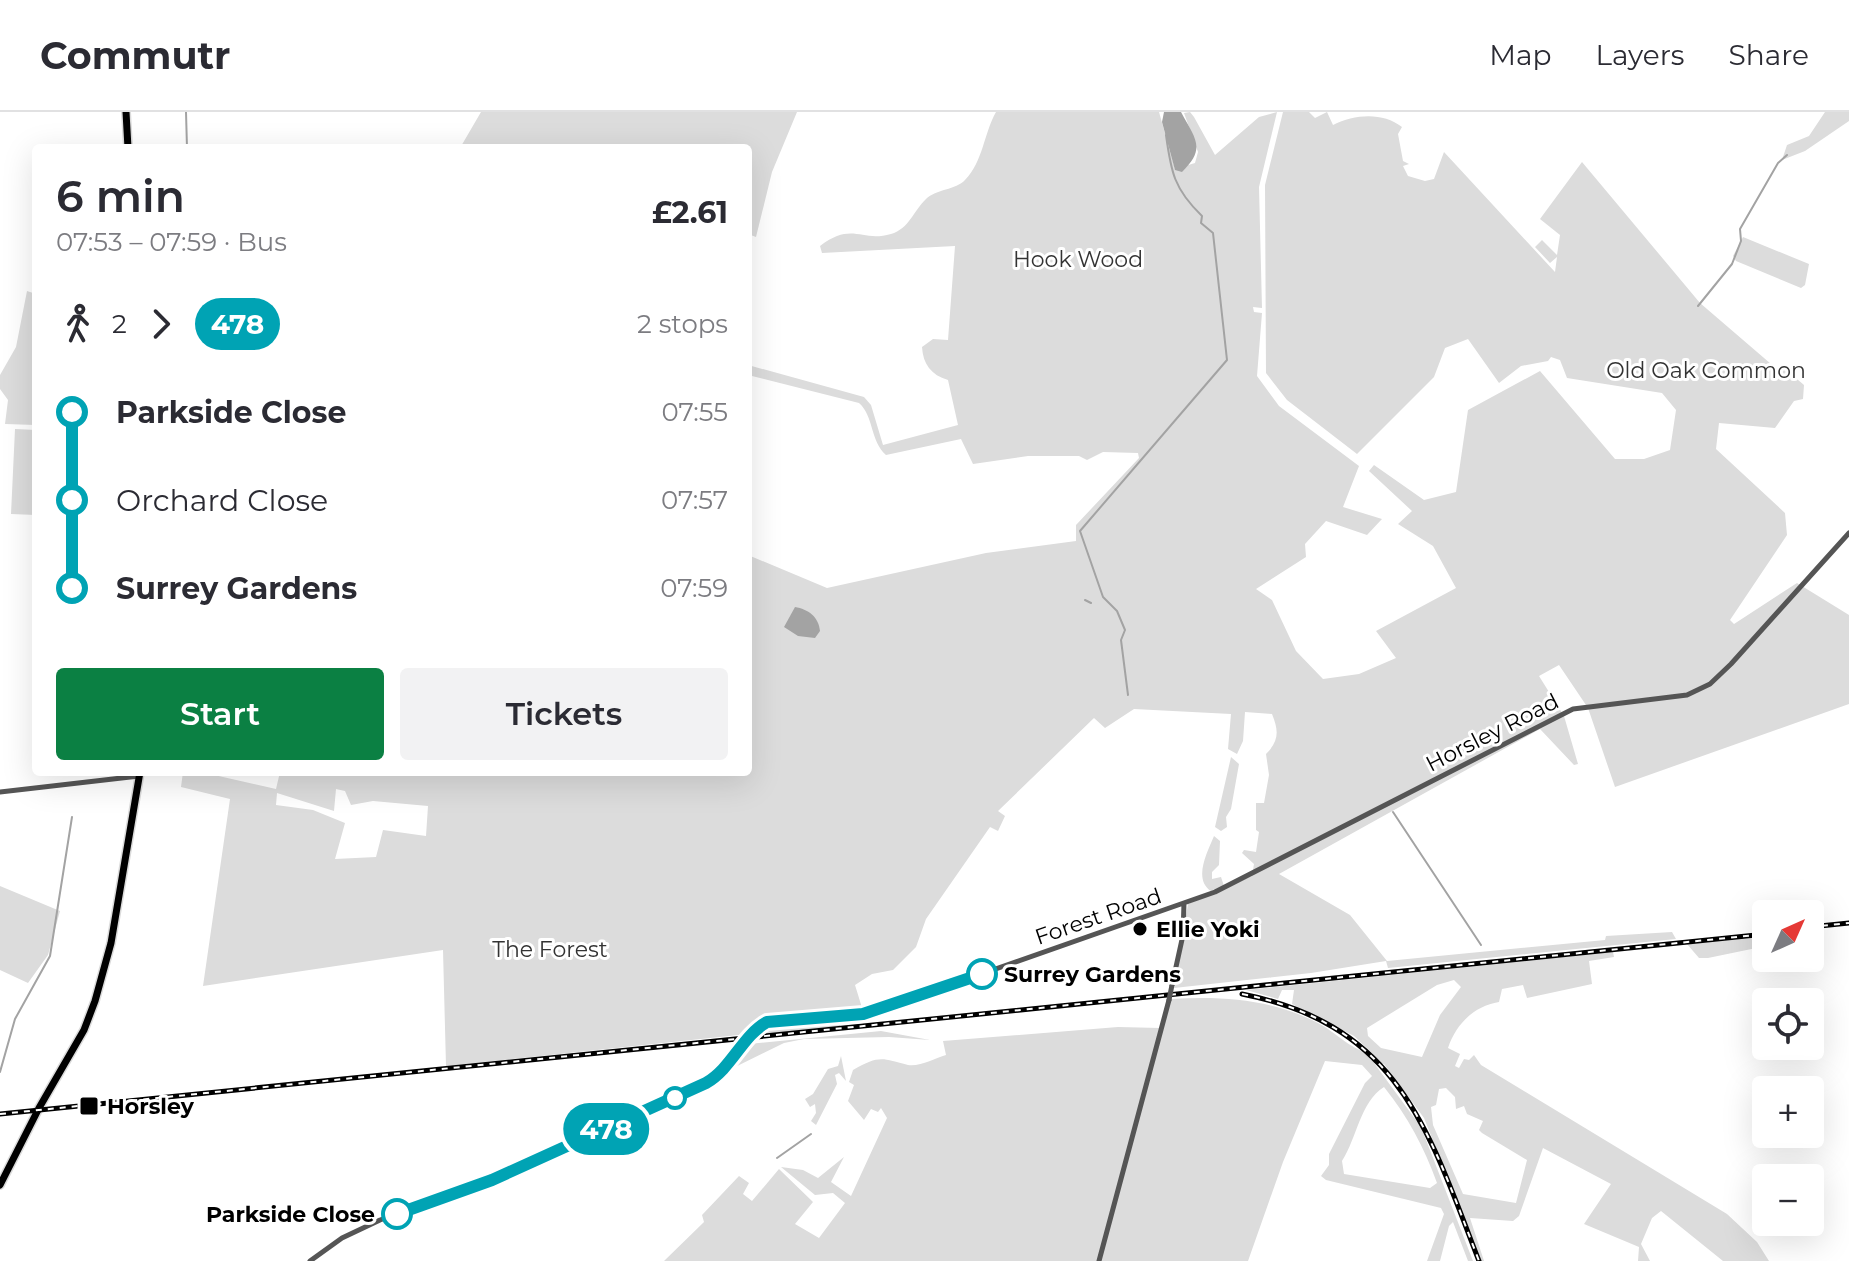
<!DOCTYPE html>
<html lang="en">
<head>
<meta charset="utf-8">
<style>
  body { margin:0; font-family:Montserrat,sans-serif; background:#f2f2f3; color:#2b2b33; height:100vh; display:flex; flex-direction:column; font-size:30px; white-space:nowrap }
  * { box-sizing:border-box; margin:0 }
  p { font-size:26px; color:#7c7c81 }
  .icon { flex:none; width:44px; height:44px; fill:none; stroke:currentColor; stroke-width:2; stroke-linecap:round; stroke-linejoin:round }
  .map { position:relative; flex:1; overflow:hidden }
  .side { position:absolute; left:32px; top:32px; width:720px; height:632px; display:flex; flex-direction:column; background:#fff; border-radius:8px; box-shadow:0 8px 32px #0002 }
  .side>* { flex:none }
  .badge { padding:0 16px; border-radius:26px; font-size:28px; line-height:52px }
  .needle { width:52px; rotate:45deg }
  .tools { position:absolute; left:1752px; top:788px; display:grid; gap:16px }
  .tools a { display:grid; place-items:center; width:72px; height:72px; border-radius:8px; background:#fff; box-shadow:0 8px 32px #0002; font-size:40px }
  .map>.badge { position:absolute; translate:-50% -50%; box-shadow:0 0 0 4px #fff }
  .legs { display:flex; align-items:center; gap:12px; height:88px; padding:0 24px; font-size:26px }
  .legs p { margin-inline-start:auto }
  .headline { display:flex; align-items:center; justify-content:space-between; height:136px; padding:0 24px }
  h1 { font-size:44px; font-weight:600; line-height:60px }
  .button { display:flex; gap:16px; margin-top:auto; padding:16px 24px }
  .button a { flex:1; height:92px; border-radius:8px; background:#0b8043; color:#fff; font-size:32px; font-weight:600; line-height:92px; text-align:center }
  .button a+a { background:#f2f2f3; color:#2b2b33 }
  ul { padding:0 24px; list-style:none }
  li { display:flex; align-items:center; gap:28px; height:88px; font-size:30px }
  li i { display:grid; place-items:center; width:12px; height:100%; margin:0 10px; background:currentColor }
  li i::after { content:''; width:20px; height:20px; margin:-10px; border:6px solid; border-radius:50%; background:#fff }
  li p { margin-inline-start:auto }
  li:first-child i { background:linear-gradient(#0000 50%,currentColor 0) }
  li:last-child i { background:linear-gradient(currentColor 50%,#0000 0) }
  header { display:flex; align-items:center; gap:48px; box-sizing:border-box; height:112px; padding:0 40px; background:#fff; border-bottom:2px solid #e1e1e2 }
  header strong { font-size:38px }
  nav { display:flex; gap:44px; margin-inline-start:auto; font-size:28px }
  .map>svg:first-child { display:block }
</style>
</head>
<body>
<header>
<strong>Commutr</strong>
<nav><a>Map</a><a>Layers</a><a>Share</a></nav>
</header>
<div class="map">
<svg width="1849" height="1149" viewBox="0 0 1849 1149">
  <rect width="100%" height="100%" fill="#fff"/>
  <path fill="#dcdcdc" fill-rule="evenodd" d="M481,0H797L772,60L756,125L748,122V36H460Z
    M996,0H1159L1175,57L1195,51L1198,40L1184,1L1190,0L1194,5L1215,43L1259,5L1277,0L1259,75L1262,196L1253,195L1254,200L1262,201L1257,264L1279,294L1359,354L1343,395L1382,407L1367,423L1326,409L1305,432L1306,445L1256,477L1272,488L1296,539L1323,567L1359,562L1396,546L1376,519L1456,476L1433,434L1398,412L1412,399L1369,359L1374,353L1424,388L1456,380L1468,298L1540,259L1615,347H1644L1670,338L1676,298L1662,281L1567,266L1560,248L1551,245L1548,249L1521,254L1499,271L1468,227L1445,236L1434,265L1357,342L1287,288L1266,261L1265,73L1283,0H1309L1315,6L1327,0L1333,13C1355,2 1383,0 1402,15L1398,22L1403,49L1409,52L1403,54L1408,64L1425,69L1434,67L1444,40L1555,160L1557,145L1550,151L1535,135L1542,128L1557,143L1560,123L1540,107L1582,50L1700,191L1778,258L1784,256L1804,273L1803,287L1794,289L1775,316L1719,311L1716,337L1785,401L1787,423L1730,508L1734,512L1797,471L1849,503V592L1615,675L1588,596L1559,553L1539,564L1564,604L1578,652L1574,653L1540,617L1279,762L1350,803L1387,849L1605,828L1606,824L1672,820L1676,827L1388,856L1386,849L1311,861L1174,876L1188,792L1252,764L1254,752L1242,741L1244,738L1256,740L1259,720L1256,718V691H1264L1269,663L1266,642C1279,629 1279,619 1272,602L1245,600L1243,629L1237,642L1228,637L1231,602L1134,597L1105,616L1094,606L998,699L1005,704L998,719L990,715L926,807L916,835L893,858L872,862L855,873L863,899L772,905L761,909L748,922L446,954L443,838L203,874L230,687L181,675L183,660H201L276,677L280,660H748V443L827,476L986,441L1076,429V413L1139,346L1138,341L1103,340L1087,348L1079,344H1028L973,352L961,327L886,343C870,329 874,304 859,291L748,263V253L864,285L871,293L883,333L958,313L948,268C931,263 923,252 922,235L933,227L948,228L955,134L822,141L820,134C853,109 861,131 891,122C909,117 914,98 926,87C936,77 956,78 965,68C983,50 984,21 996,0ZM336,677L345,679L351,693L373,689L428,694L426,724L383,718L376,745L335,747L345,711L313,698L276,693L277,681L334,699Z
    M1825,0H1849V9L1805,39L1782,48L1787,33L1809,24Z
    M1743,125L1809,152L1805,173L1801,176L1736,149L1733,144Z
    M27,179L36,182V313L5,312L8,288L0,277V263L16,235Z
    M15,317L36,318V403L11,402Z
    M1231,645L1239,652L1231,697L1226,705L1227,715L1221,719L1215,715Z
    M1214,724L1220,729L1219,753L1212,760V767L1221,765L1224,774L1211,779C1193,767 1207,741 1214,724Z
    M0,774L60,799L48,843L28,871L0,858Z
    M1766,825V834L1708,846H1699L1687,832Z
    M1613,840L1614,845L1589,849L1592,872L1527,886L1523,873L1502,877L1499,890C1474,894 1456,912 1448,936L1460,942L1455,954L1459,956L1464,947L1469,948L1474,943L1481,953L1727,1102L1757,1130L1769,1149H1723L1661,1099L1652,1106L1641,1132L1650,1149H1638L1639,1135L1584,1112L1611,1072L1543,1036L1519,1104L1513,1109L1470,1106L1484,1149H1481L1424,1006L1384,952L1374,951L1421,1015L1473,1149H1468L1453,1110L1449,1114L1440,1149H1427L1444,1102L1441,1096L1326,1068L1321,1064L1329,1053V1042L1365,971L1372,964L1362,953L1325,949L1283,1050L1248,1149H664L704,1110L702,1103L739,1064L749,1071L743,1082L752,1089L779,1057L813,1090L795,1112L819,1126L845,1091L833,1081L815,1083L781,1055L803,1058L818,1066L844,1045L831,1070L851,1084L887,1006L881,996L878,1000L871,997L864,1008L848,989L854,973L849,970L853,958C879,943 882,946 908,953C920,955 935,946 946,943L943,929L1118,915L1160,916L1171,887C1223,884 1271,887 1318,911C1337,921 1352,939 1373,942L1354,924L1292,892L1294,878H1282L1278,887L1246,878ZM1454,868L1461,875L1440,903L1422,945L1381,936L1368,924L1367,916L1437,873ZM1384,975C1408,1005 1424,1035 1437,1071L1430,1076L1344,1062L1342,1049C1357,1026 1360,990 1384,975ZM1446,976L1455,985L1456,997L1464,994L1467,1002L1483,1009L1479,1018L1482,1021L1527,1048L1516,1091L1463,1082L1433,1013L1431,995L1436,993L1439,977Z
    M841,907L840,914L756,923L774,910Z
    M881,919L930,928L889,925L804,927L784,931L725,960L748,932Z
    M841,944L846,969L839,961L835,963L837,972L816,1013L811,1009L816,1001L815,992L810,995L805,987L813,982L828,957L838,954Z"/>
  <path fill="#a3a3a3" d="M1164,0H1181C1196,28 1206,36 1182,60L1175,58L1162,10Z
    M795,495C808,497 819,505 820,519L815,526L798,524L784,515Z"/>
  <g fill="none" stroke-linecap="round" stroke-linejoin="round">
    <path stroke="#a3a3a3" stroke-width="2" d="M186,0L187,36
      M1698,194L1732,152L1741,129L1740,117L1778,51L1787,43
      M1085,488L1091,491
      M1128,583L1121,528L1125,518L1117,499L1103,485L1080,419L1227,248L1213,121L1201,111L1202,104C1174,77 1171,60 1166,23
      M1393,700L1481,833
      M0,960L15,907L50,844L72,705
      M777,1046L811,1022"/>
    <defs>
      <path id="major" d="M126,0L128,36
        M0,1073L39,996L84,918L95,889L111,831L140,660"/>
    </defs>
    <use href="#major" stroke="#dbdbdb" stroke-width="10"/>
    <path stroke="#555" stroke-width="5" d="M0,680L139,664
      M1172,873L1183,823L1184,791
      M783,908L870,901L1215,780L1573,597L1687,583L1710,572L1731,552L1849,421
      M310,1149L342,1126L380,1108L492,1068L706,971L735,945
      M1099,1149L1169,888"/>
    <use href="#major" stroke="#000" stroke-width="7"/>
    <defs>
      <path id="rail" d="M1810,815L1849,811
        M1242,882C1399,913 1428,1017 1479,1149
        M0,1002L1766,822"/>
    </defs>
    <use href="#rail" stroke="#000" stroke-width="5"/>
    <use href="#rail" stroke="#fff" stroke-width="2" stroke-dasharray="6" stroke-linecap="butt"/>
    <path stroke="#555" stroke-width="5" d="M1169,888L1172,873
      M735,945L762,912L783,908"/>
  </g>
  <g fill="none" stroke-linecap="round" stroke-linejoin="round">
    <defs>
      <path id="line-1" d="M397,1102L492,1068L706,971C732,956 742,924 767,910L863,902L982,862"/>
    </defs>
    <use href="#line-1" stroke="#fff" stroke-width="18"/>
    <use href="#line-1" stroke="#00a3b4" stroke-width="12"/>
  </g>
  <g fill="#000" stroke="#fff" stroke-width="3">
    <circle cx="1140" cy="817" r="8"/>
    <rect x="79" y="984" width="20" height="20" rx="4"/>
  </g>
  <g fill="#fff" stroke="#00a3b4" stroke-width="4">
    <circle cx="982" cy="862" r="14"/>
    <circle cx="675" cy="986" r="10"/>
    <circle cx="397" cy="1102" r="14"/>
  </g>
  <g text-anchor="middle" stroke-width="6" stroke-linejoin="round" paint-order="stroke">
    <g font-size="22" fill="#333" stroke="#fff">
      <text x="1078" y="155">Hook Wood</text>
      <text x="1706" y="266">Old Oak Common</text>
      <text x="550" y="845">The Forest</text>
    </g>
    <g font-size="22" fill="#000" stroke="#fff">
      <text transform="translate(1492 620) rotate(-27)" y="8">Horsley Road</text>
      <text transform="translate(1098 804) rotate(-19)" y="8">Forest Road</text>
    </g>
    <g font-size="22" font-weight="bold" fill="#000" stroke="#fff" text-anchor="start">
      <text x="1156" y="825">Ellie Yoki</text>
      <text x="107" y="1002">Horsley</text>
    </g>
    <g font-size="22" font-weight="bold" fill="#000" stroke="#fff" text-anchor="start">
      <text x="1004" y="870">Surrey Gardens</text>
      <text x="375" y="1110" text-anchor="end">Parkside Close</text>
    </g>
  </g>
</svg>
<div class="tools">
<a><svg class="needle" viewBox="-14 -14 28 28"><path d="M0-13l5 13h-10z" fill="#e53935"/><path d="M0 13l5-13h-10z" fill="#7c7c81"/></svg></a>
<a><svg class="icon" aria-label="locate" viewBox="0 0 24 24"><circle cx="12" cy="12" r="6"/><path d="M12 2v4M12 18v4M2 12h4M18 12h4"/></svg></a>
<a>+</a>
<a>−</a>
</div>
<b class="badge" style="left:606px;top:1017px;background:#00a3b4;color:#fff">478</b>
<section class="side">
<div class="headline"><div><h1>6 min</h1><p>07:53 – 07:59 · Bus</p></div><b>£2.61</b></div>
<div class="legs"><svg class="icon" aria-label="walk" viewBox="0 0 24 24"><circle cx="13" cy="4" r="2"/><path d="M13 8l-2 6 4 7M11 14l-3 7M7 12l3-4h3l4 4"/></svg>2<svg class="icon" aria-label="forward" viewBox="0 0 24 24"><path d="M9 5l7 7-7 7"/></svg><b class="badge" style="background:#00a3b4;color:#fff">478</b><p>2 stops</p></div>
<ul>
<li><i style="color:#00a3b4"></i><b>Parkside Close</b><p>07:55</p></li>
<li><i style="color:#00a3b4"></i><span>Orchard Close</span><p>07:57</p></li>
<li><i style="color:#00a3b4"></i><b>Surrey Gardens</b><p>07:59</p></li>
</ul>
<div class="button"><a>Start</a><a>Tickets</a></div>
</section>
</div>
</body>
</html>
